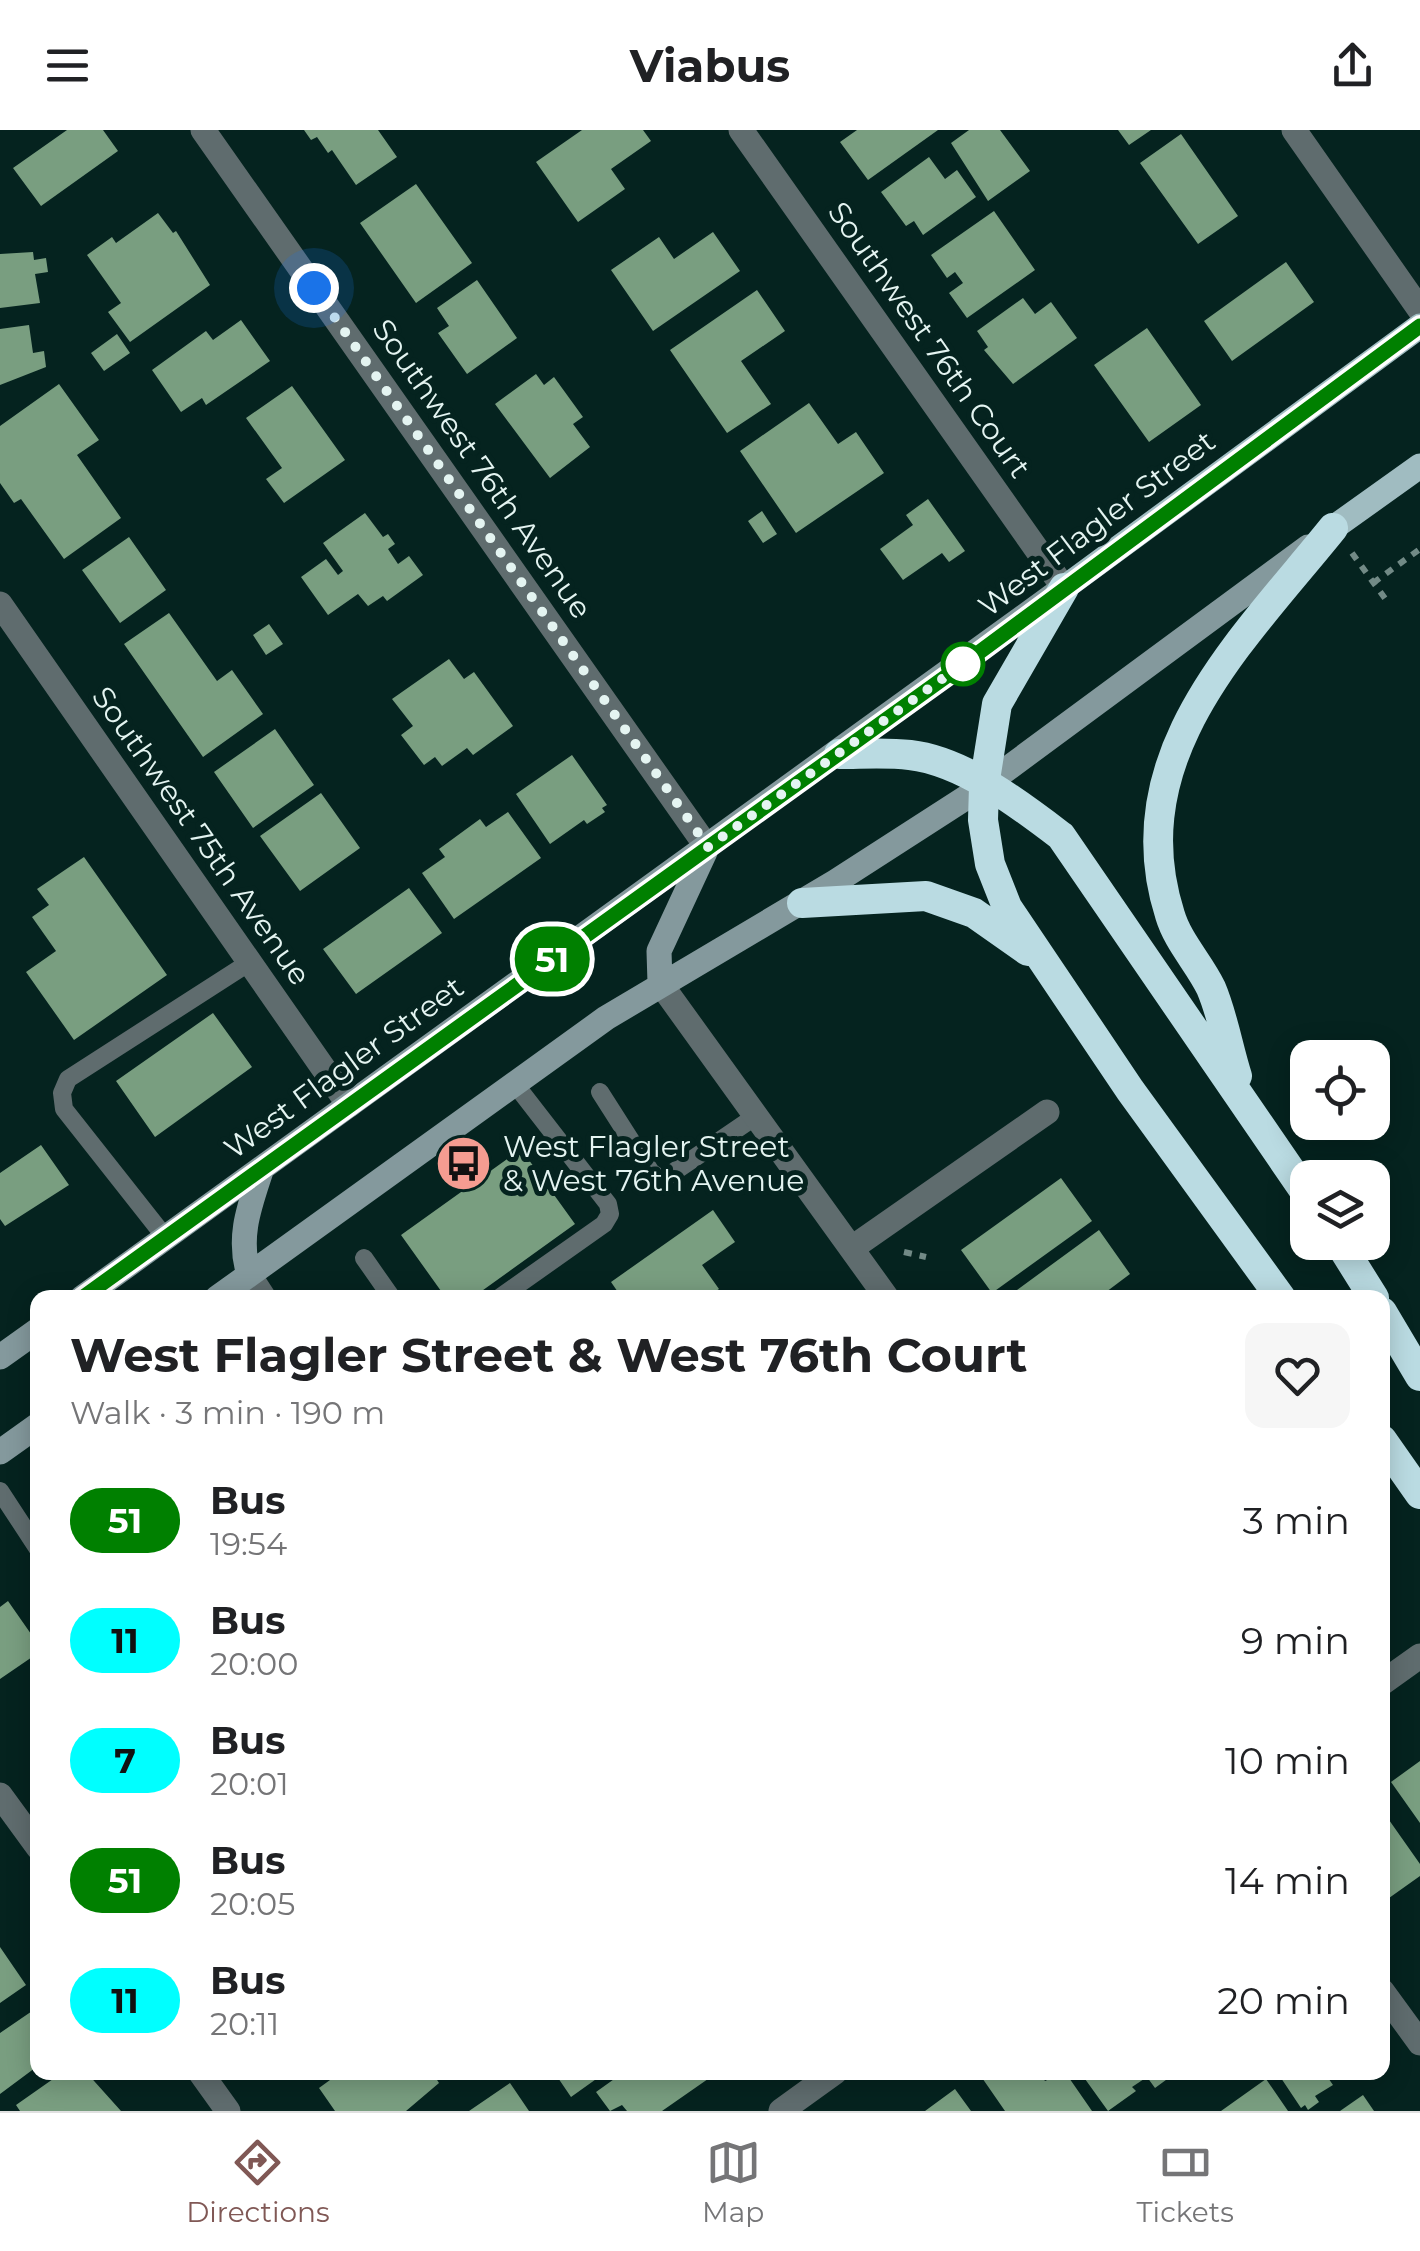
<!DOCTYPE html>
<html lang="en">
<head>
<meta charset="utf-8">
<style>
  body { margin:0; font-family:Montserrat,sans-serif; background:#f6f6f6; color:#202124; height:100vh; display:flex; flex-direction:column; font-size:38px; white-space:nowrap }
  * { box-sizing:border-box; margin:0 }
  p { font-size:32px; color:#757577 }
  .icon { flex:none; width:55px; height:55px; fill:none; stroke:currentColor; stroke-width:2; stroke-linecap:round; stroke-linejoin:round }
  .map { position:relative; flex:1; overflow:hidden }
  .side { position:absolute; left:30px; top:1160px; width:1360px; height:790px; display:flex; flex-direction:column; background:#fff; border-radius:20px; box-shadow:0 5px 25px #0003 }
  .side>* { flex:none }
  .badge { padding:0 20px; border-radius:32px; font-size:35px; line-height:65px }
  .tools { position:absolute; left:1290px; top:910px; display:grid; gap:20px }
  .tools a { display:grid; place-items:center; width:100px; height:100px; border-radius:20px; background:#fff; box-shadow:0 5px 25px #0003; font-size:50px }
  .you { position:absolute; width:50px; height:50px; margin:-25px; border:8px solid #fff; border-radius:50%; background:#1a73e8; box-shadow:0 0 0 15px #1a73e833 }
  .map>.badge { position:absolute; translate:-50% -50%; box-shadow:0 0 0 5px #fff }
  .round { display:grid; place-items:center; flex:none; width:105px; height:105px; border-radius:20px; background:#f6f6f6 }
  .head { display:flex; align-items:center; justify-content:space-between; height:170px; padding:0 40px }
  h1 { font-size:48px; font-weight:700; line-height:75px }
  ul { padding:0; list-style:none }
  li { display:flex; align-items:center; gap:30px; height:120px; padding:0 40px }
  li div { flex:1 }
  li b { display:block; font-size:38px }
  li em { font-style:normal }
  li .badge { min-width:110px; font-weight:700; text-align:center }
  header { display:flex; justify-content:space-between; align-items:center; height:130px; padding:0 40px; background:#fff; font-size:45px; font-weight:700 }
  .tabs { display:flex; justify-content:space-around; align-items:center; height:140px; border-top:2px solid #e0e0e0; background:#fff; font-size:28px; color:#757577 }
  .tabs a { display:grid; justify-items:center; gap:5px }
  .tabs .current { color:#805855 }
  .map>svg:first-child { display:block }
</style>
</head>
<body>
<header><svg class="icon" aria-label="menu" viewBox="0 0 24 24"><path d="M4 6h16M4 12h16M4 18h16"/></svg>Viabus<svg class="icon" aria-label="share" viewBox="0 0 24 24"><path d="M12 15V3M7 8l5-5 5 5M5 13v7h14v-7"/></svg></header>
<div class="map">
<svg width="1420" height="1981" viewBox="0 0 1420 1981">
  <rect width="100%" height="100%" fill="#05231f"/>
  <path fill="#799e80" d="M67,0H103L118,21L41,76L13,38Z
    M304,0H378L397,27L356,55L332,20L328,23L317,7L311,10Z
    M582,0H643L651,11L611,39L625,59L578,92L536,32Z
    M857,0H938L868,50L840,12Z
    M969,0H1000L1030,41L988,71L951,13Z
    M1118,0H1151L1129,15Z
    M1181,4L1238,86L1198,114L1140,33Z
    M929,27L945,49L957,40L976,67L923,105L914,91L906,96L881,62Z
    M416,54L472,133L416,173L360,93Z
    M994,81L1035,140L967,188L949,163L963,153L955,142L947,148L931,125Z
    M158,83L173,103L176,101L210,155L130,212L108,182L121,173L87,125L112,107L116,113Z
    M713,102L740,141L653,201L611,140L659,107L674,129Z
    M33,122L34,130L46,128L48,142L35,144L40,173L0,178V124Z
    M1286,132L1314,172L1232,231L1204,191Z
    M477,150L517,208L467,244L438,203L449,196L437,178Z
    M757,160L785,201L741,231L771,274L727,303L670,220Z
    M1023,168L1035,184L1051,172L1077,208L1013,254L984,220L988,217L977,201Z
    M241,190L270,231L206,275L202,268L181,282L152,240L206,201L213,210Z
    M29,195L33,223L44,221L46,237L0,255V199Z
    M1147,198L1201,275L1149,312L1094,235Z
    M117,204L130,223L104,241L91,223Z
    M536,244L544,255L554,247L583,287L573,294L590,317L550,348L495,274Z
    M59,254L99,310L77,325L121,388L64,429L21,369L14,373L0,353V296Z
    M292,256L345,330L284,373L266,349L282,338L246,288Z
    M809,273L838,314L856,302L884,343L796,403L740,321Z
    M928,369L965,421L949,432L942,423L903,450L880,419L913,395L906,385Z
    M762,381L777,404L763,413L748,391Z
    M365,383L383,407L388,404L395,414L388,419L398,434L409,426L423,445L387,471L383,466L368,476L358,464L328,485L301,447L326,429L338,445L343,441L323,413Z
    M129,407L166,460L120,493L82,440Z
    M169,483L217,551L232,540L263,584L203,627L124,514Z
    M269,494L283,514L266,525L253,505Z
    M449,529L464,549L474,542L513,596L473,625L467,618L442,636L435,627L424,635L401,605L413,596L392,569Z
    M275,599L314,655L253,698L214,642Z
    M572,625L607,675L602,678L605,682L587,694L584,690L550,714L516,664Z
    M321,663L360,718L300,761L260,706Z
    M508,682L541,728L454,789L422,743L445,727L439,719L480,689L486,697Z
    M84,727L167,845L74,910L26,842L56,821L32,787L49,775L37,759Z
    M409,758L442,803L356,864L323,819Z
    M213,883L252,937L155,1007L116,951Z
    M41,1015L69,1055L5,1096L0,1089V1043Z
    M521,1019L575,1094L472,1168H446L401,1105Z
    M1061,1048L1092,1091L992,1163L961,1120Z
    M713,1080L735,1112L702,1135L719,1159L706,1168H622L611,1152Z
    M1099,1100L1130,1144L1098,1168H1006Z
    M8,1471L38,1514V1523L0,1549V1477Z
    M1420,1631V1693L1391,1652Z
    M1382,1680L1420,1734V1746L1382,1773Z
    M0,1817L26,1855L0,1873Z
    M38,1877V1929L31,1933L35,1938L0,1964V1903Z
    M63,1942H86L121,1981H20L16,1975Z
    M341,1942H432L439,1953L406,1981H335L319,1958Z
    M554,1942H606L571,1967Z
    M624,1942H718L662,1981H627L622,1975L610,1981L596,1962Z
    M978,1942H1039L1045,1951L1065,1942L1092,1981H1005Z
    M1080,1942H1166L1170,1947L1155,1958L1147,1947L1132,1957L1136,1961L1108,1981Z
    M1277,1942H1324L1333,1955L1315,1966L1319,1972L1308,1980L1305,1975L1301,1978Z
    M1266,1949L1288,1981H1221Z
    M510,1953L529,1981H469Z
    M955,1959L971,1981H925Z
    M1363,1965L1374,1981H1340Z"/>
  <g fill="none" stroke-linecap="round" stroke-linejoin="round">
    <path stroke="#728a86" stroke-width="6" stroke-dasharray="8 8" stroke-linecap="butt" d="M1352,423L1389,474
      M1373,453L1420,419
      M904,1122L926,1127"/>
    <path stroke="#5f6c6e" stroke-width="18" d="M600,962L651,1042L662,1050L756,986
      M165,1107L64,979L62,963L68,949L250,832
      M364,1128L392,1168
      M499,1168L604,1094L610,1084L608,1074L515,954
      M0,1361L38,1419"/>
    <path stroke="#5f6c6e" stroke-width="25" d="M203,0L707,717
      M741,0L1064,458
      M1294,0L1420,180
      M0,474L349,975
      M660,853L887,1168
      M852,1118L1047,982
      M249,1145L264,1168
      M1382,1553L1420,1526
      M0,1665L38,1717
      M1382,1861L1420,1913
      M200,1942L228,1981
      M781,1981L835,1942"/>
    <path stroke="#84999d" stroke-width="25" d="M660,853L659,821L705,722
      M249,1145C237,1106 250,1075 262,1038
      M82,1168L1058,462
      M217,1168L606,888L835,752L984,656L1308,417
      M0,1227L38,1200
      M0,1322L38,1295"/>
    <path stroke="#a0bcc1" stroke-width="25" d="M1333,398L1420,336
      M1064,458L1420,196"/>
    <path stroke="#badbe2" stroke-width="30" d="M1064,458L997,574L984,656L983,690L990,734L1007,777L1130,960L1281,1168
      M839,624C862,624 886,622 910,625C963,631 1019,674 1061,706L1308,1066
      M802,773L926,766L974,783L1028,821
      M1237,946C1228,918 1223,886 1211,858C1199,833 1178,812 1170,785C1119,626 1242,511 1333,398
      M1339,1112L1374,1168
      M1382,1182L1420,1246
      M1382,1310L1420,1364"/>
  </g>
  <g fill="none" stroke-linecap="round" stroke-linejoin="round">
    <defs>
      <path id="line" d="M82,1168L962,535L1420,196"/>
    </defs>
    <use href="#line" stroke="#fff" stroke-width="22"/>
    <use href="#line" stroke="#008000" stroke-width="15"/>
    <path stroke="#e4f4f1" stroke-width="10" stroke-dasharray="0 18" d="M314,158L708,717L963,534"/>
  </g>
  <defs>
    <symbol id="bus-disc" viewBox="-11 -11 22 22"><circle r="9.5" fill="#f59c91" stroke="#05231f"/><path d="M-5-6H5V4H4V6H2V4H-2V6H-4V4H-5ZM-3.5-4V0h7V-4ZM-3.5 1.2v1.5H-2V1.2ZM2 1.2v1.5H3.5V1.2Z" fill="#111"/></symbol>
  </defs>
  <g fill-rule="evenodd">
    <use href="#bus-disc" x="432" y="1002" width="63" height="63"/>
  </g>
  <circle fill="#fff" stroke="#008000" stroke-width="5" cx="963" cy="534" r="20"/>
  <g text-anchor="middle" stroke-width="10" stroke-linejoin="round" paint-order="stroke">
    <g font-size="30" fill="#e4f4f1" stroke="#05231f">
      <text transform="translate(929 210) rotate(55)" y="10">Southwest 76th Court</text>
      <text transform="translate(482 339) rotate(55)" y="10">Southwest 76th Avenue</text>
      <text transform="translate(1097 394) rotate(-37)" y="10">West Flagler Street</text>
      <text transform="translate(201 706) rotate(55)" y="10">Southwest 75th Avenue</text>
      <text transform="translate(344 938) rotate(-36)" y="10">West Flagler Street</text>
    </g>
    <g font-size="30" fill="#e4f4f1" stroke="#05231f" text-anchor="start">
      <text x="503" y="1027">West Flagler Street<tspan x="503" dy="34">&amp; West 76th Avenue</tspan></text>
    </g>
  </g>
</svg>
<div class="tools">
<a><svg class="icon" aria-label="locate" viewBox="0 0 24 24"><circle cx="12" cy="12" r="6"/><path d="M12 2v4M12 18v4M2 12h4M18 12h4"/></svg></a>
<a><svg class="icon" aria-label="layers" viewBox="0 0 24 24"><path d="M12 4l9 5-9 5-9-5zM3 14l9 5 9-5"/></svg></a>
</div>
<div class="you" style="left:314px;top:158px"></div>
<b class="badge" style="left:552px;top:829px;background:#008000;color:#fff">51</b>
<section class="side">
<div class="head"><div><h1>West Flagler Street &amp; West 76th Court</h1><p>Walk · 3 min · 190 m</p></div><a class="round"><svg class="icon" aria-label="heart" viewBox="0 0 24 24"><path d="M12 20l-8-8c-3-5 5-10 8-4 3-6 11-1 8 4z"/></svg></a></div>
<ul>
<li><span class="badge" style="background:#008000;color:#fff">51</span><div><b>Bus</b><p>19:54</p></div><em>3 min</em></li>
<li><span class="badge" style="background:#0ff;color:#111">11</span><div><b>Bus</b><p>20:00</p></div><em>9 min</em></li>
<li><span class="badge" style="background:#0ff;color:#111">7</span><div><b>Bus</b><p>20:01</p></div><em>10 min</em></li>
<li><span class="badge" style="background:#008000;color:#fff">51</span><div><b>Bus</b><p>20:05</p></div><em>14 min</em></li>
<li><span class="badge" style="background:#0ff;color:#111">11</span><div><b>Bus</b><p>20:11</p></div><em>20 min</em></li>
</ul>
</section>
</div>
<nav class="tabs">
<a class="current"><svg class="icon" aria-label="directions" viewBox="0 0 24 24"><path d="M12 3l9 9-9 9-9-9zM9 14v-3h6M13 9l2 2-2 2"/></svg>Directions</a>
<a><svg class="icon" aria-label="map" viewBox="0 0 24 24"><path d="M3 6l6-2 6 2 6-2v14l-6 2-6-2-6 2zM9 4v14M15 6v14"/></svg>Map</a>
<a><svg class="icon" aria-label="tickets" viewBox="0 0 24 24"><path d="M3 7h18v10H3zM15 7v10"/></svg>Tickets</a>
</nav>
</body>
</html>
